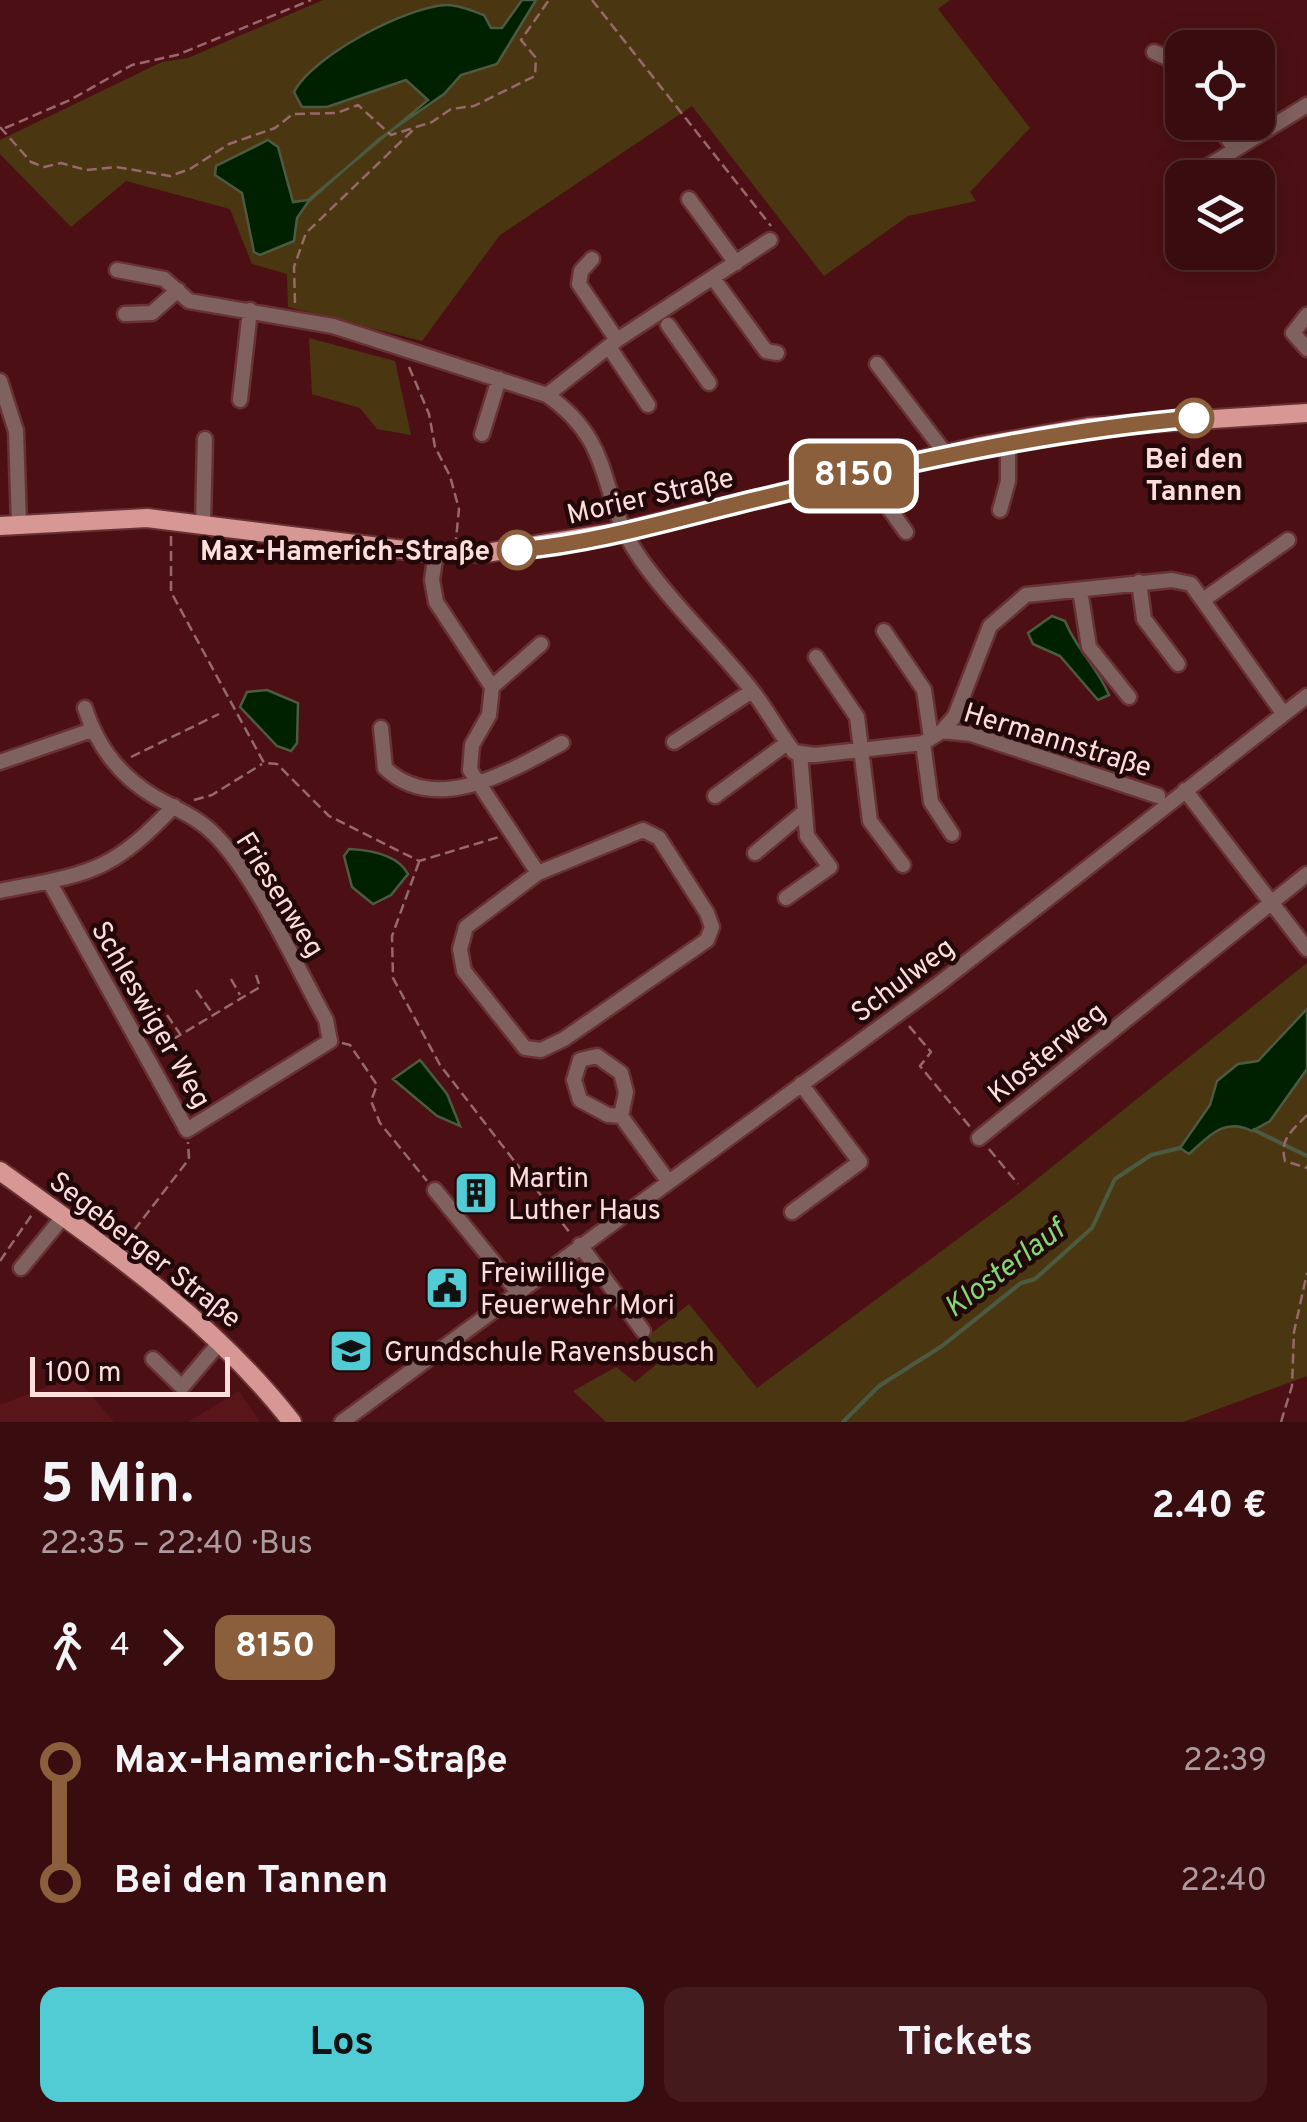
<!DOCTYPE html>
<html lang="de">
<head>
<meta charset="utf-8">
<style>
  body { margin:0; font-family:Overpass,sans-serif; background:#441a1d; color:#f1f3f6; height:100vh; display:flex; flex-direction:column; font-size:38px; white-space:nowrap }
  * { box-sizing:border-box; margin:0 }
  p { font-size:32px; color:#ab9b9e }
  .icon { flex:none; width:55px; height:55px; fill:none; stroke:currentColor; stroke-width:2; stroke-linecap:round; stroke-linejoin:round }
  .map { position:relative; height:1422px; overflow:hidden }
  .panel { display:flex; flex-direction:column; background:#390c0f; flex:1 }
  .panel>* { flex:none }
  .badge { padding:0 20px; border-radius:15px; font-size:35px; line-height:65px }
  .controls { position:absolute; left:1165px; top:30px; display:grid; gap:20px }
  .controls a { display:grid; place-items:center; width:110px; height:110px; border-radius:20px; background:#390c0f; box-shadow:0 5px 25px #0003,0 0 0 2px #532c2f; font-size:50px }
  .scale { position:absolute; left:30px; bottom:25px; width:200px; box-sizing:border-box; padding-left:10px; border:5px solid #fededc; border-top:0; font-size:28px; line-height:35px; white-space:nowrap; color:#fededc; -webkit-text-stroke:8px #220809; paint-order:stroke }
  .map>.badge { position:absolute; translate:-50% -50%; box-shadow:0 0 0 5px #fff }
  .legs { display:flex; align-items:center; gap:15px; height:110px; padding:0 40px; font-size:32px }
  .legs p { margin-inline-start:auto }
  .summary { display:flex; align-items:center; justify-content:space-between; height:170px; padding:0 40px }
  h1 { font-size:55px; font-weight:700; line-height:75px }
  .primary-button { display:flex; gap:20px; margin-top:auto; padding:20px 40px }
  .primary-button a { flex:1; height:115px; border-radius:20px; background:#51ccd4; color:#111; font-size:40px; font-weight:700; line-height:115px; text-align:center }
  .primary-button a+a { background:#441a1d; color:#f1f3f6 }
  ul { padding:0 40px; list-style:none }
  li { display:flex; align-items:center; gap:35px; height:120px; font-size:38px }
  li i { display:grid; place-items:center; width:15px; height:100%; margin:0 12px; background:currentColor }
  li i::after { content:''; width:25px; height:25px; margin:-12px; border:8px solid; border-radius:50%; background:#390c0f }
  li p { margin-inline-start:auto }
  li:first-child i { background:linear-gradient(#0000 50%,currentColor 0) }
  li:last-child i { background:linear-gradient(currentColor 50%,#0000 0) }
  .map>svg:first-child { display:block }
</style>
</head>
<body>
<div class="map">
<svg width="1307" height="1422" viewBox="0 0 1307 1422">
  <rect width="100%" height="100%" fill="#4c1014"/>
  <path fill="#5a151a" d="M75,1376L114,1422H0V1405Z
    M239,1391L260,1422H188Z"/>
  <path fill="#4a3712" d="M323,0H950L938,9L1030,128L970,192L976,201L908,216L824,276L692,106L500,235L422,341L288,307L287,274L252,264L230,209L126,181L71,227L0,154V140L162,62L188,58Z
    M309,338L395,361L411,435L377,429L360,408L312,394Z
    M1307,963V1376L1183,1422H606L573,1391L616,1367L635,1382L663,1359L644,1339L689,1304L757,1388L1017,1195Z"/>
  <path fill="#002100" stroke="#4c5a42" stroke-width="2.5" d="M522,0H536L497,64L461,75L444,94L379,139L308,202L297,218L294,241L260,255L254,252L242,193L215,175L216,166L268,140L278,147L293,202L308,200L428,100L406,80L327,107H302L294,92C312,56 406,7 446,5C458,4 472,11 484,15L491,28H502Z
    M1052,616L1065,621C1076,649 1098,668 1109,695L1098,700L1060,656L1033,644L1028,633Z
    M267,690L298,703L297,743L291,751L277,746L240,707L247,692Z
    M349,849C370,850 398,855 408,874L391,895L373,904L352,887L344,856Z
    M1307,1009V1069L1270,1121L1252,1131C1224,1117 1209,1136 1189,1154L1180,1148L1210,1105L1217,1081L1238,1064L1258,1061Z
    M420,1060L447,1094L460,1126L437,1116L393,1079Z"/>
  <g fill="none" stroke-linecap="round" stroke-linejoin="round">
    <path stroke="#4c5a42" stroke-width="4" d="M1254,1130L1307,1156
      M843,1422L879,1386L942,1346L1021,1283L1035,1279L1092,1228L1115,1179L1151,1155L1180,1148"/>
    <defs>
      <path id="minor" d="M1154,52L1172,60L1182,75
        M1216,122L1235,149
        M1189,178L1307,105
        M689,199L736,263
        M592,259L581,271L579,284L617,340
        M117,270L164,279L189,301L333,326L547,395C618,445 596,495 640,558C672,604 715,644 750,688C766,708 778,731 794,752L815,755L923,743L942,731L955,716L990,626L1026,595L1172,580L1191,584L1283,713
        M713,278L766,351L777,353
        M125,314L152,313L178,290
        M1307,315L1293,333L1307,349
        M668,325L709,383
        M609,347L648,405
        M877,364L946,454
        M0,381L16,431L19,525
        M547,395L617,340L770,240
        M240,400L250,310
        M482,434L499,379
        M864,473L906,532
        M1000,510L1008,481V441
        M203,523L205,439
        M436,553L432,580L436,602L492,687L489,715L472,745L470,770L538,873
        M1139,582L1144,619L1178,664
        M1080,590L1089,647L1129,697
        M1203,600L1288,540
        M884,631L924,690L931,738
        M816,657L857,717L870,821L903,865
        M492,687L541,644
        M381,728L385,768C436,817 512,770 562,743
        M942,731L971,734L1158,796
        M674,742L752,691
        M923,743L931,802L952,834
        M0,762L92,730
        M1185,790L1307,949
        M715,796L787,743
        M643,830L659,838L707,913L712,927L707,940L564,1039L541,1050L525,1048L464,971L460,949L466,927L538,873Z
        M755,853L804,812
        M50,883L187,1130L330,1041L326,1020C296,966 256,876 214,834C197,817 176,809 155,797C121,777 97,746 85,708
        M0,891C88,873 109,875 174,806
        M786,898L830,867L807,836L800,754
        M597,1056L621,1073L626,1092L621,1116L608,1115L580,1100L574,1080L580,1060Z
        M621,1116L668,1181
        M979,1138L1307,874
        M435,1190L517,1291
        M792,1212L860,1162L801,1084
        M580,1245L643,1331
        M21,1268L63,1217
        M153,1359L182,1387L220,1342
        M342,1422L940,983L1307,696"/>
      <path id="major" d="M0,526L147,518L420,552L486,553L623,531L980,446L1088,427L1307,413
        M0,1171C104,1246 212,1319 292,1422"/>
    </defs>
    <use href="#minor" stroke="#683134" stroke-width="19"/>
    <use href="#major" stroke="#683134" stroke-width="22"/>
    <path stroke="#98686a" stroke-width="2.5" stroke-dasharray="10 5" stroke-linecap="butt" d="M592,0L771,226
      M0,127L31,162L44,167L61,163L86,170L116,167L170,176L190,169L229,144L275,128L293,114L337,113L358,105L391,135L432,122L451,109L474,106L535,76L536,58L521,40L549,0
      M5,128L70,100L132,65L177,55L311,0
      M295,303L294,267L306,233L414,129
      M409,367L429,414L435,447L450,476L459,509L456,539
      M171,536V592L264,763L277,764L329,816L419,861L499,837
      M131,757L219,714
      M194,800L212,795L262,764
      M419,862L392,936L393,978L440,1065L570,1233
      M231,979L240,995
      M196,990L212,1013
      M167,1015L180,1034
      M909,1026L931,1052L920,1066L971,1128
      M342,1043L350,1045L377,1085L371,1101L380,1123L427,1181
      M160,1047L260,987L256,975
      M1307,1115C1293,1130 1279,1139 1285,1161L1307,1168
      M989,1149L1018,1184
      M125,1242L189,1159L188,1142
      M0,1261L33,1213
      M1281,1422L1292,1386L1294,1332L1307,1273"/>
    <use href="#minor" stroke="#7f615f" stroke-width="14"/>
    <use href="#major" stroke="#d69795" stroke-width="18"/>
  </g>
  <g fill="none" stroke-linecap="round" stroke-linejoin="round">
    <defs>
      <path id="line-1" d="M517,550C599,543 681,517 762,498C906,463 1046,431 1194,418"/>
    </defs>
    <use href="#line-1" stroke="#fff" stroke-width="22"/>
    <use href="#line-1" stroke="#8b5e3c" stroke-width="15"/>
  </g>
  <defs>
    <symbol id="building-square" viewBox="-11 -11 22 22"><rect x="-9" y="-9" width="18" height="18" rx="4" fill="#51ccd4" stroke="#220809"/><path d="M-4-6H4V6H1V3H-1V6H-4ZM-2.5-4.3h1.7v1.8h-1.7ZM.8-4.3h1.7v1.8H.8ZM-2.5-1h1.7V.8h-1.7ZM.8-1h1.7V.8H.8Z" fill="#111"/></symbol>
    <symbol id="civic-square" viewBox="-11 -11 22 22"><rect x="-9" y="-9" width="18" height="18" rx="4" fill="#51ccd4" stroke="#220809"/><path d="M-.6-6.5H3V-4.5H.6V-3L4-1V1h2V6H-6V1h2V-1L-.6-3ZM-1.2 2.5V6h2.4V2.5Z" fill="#111"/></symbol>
    <symbol id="school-square" viewBox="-11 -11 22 22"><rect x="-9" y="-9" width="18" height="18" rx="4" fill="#51ccd4" stroke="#220809"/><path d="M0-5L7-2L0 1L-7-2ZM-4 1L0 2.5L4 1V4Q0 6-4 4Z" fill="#111"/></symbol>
  </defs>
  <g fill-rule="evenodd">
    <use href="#building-square" x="451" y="1168" width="50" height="50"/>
    <use href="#civic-square" x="422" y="1263" width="50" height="50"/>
    <use href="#school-square" x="326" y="1326" width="50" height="50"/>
  </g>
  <g fill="#fff" stroke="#8b5e3c" stroke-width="5">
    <circle cx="1194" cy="418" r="18"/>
    <circle cx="517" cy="550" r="18"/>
  </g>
  <g text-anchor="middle" stroke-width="9" stroke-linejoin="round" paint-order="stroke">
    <g font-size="28" font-weight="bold" fill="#fededc" stroke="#220809">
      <text x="1194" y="468">Bei den<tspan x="1194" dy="32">Tannen</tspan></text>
      <text x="490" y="560" text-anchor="end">Max-Hamerich-Straße</text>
    </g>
    <g font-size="28" fill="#fededc" stroke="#220809">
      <text transform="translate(650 495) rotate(-13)" y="10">Morier Straße</text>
      <text transform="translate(1058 739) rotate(17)" y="10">Hermannstraße</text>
      <text transform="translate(281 894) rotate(58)" y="10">Friesenweg</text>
      <text transform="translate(902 979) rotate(-37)" y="10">Schulweg</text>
      <text transform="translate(152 1014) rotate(60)" y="10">Schleswiger Weg</text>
      <text transform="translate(1046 1052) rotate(-39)" y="10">Klosterweg</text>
      <text transform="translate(146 1249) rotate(38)" y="10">Segeberger Straße</text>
    </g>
    <g font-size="28" fill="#fededc" stroke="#220809" text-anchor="start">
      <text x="508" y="1187">Martin<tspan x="508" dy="32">Luther Haus</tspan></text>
      <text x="480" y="1282">Freiwillige<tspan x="480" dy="32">Feuerwehr Mori</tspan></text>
      <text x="384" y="1361">Grundschule Ravensbusch</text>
    </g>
    <g font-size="30" font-style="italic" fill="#82d777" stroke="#220809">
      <text transform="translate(1004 1268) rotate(-37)" y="10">Klosterlauf</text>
    </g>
  </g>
</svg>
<div class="controls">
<a><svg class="icon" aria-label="locate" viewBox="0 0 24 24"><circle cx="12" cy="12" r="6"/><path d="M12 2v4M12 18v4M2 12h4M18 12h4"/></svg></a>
<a><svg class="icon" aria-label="layers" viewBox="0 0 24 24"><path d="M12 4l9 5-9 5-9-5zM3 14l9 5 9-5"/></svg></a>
</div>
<div class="scale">100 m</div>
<b class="badge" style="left:854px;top:476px;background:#8b5e3c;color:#fff">8150</b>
</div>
<section class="panel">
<div class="summary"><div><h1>5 Min.</h1><p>22:35 – 22:40 · Bus</p></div><b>2.40 €</b></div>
<div class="legs"><svg class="icon" aria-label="walk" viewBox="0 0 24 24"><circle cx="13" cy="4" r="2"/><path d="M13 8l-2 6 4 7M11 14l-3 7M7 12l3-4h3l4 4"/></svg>4<svg class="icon" aria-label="forward" viewBox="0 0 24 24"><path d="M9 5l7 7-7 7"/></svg><b class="badge" style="background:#8b5e3c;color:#fff">8150</b></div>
<ul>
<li><i style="color:#8b5e3c"></i><b>Max-Hamerich-Straße</b><p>22:39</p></li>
<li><i style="color:#8b5e3c"></i><b>Bei den Tannen</b><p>22:40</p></li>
</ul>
<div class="primary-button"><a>Los</a><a>Tickets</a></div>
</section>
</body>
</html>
